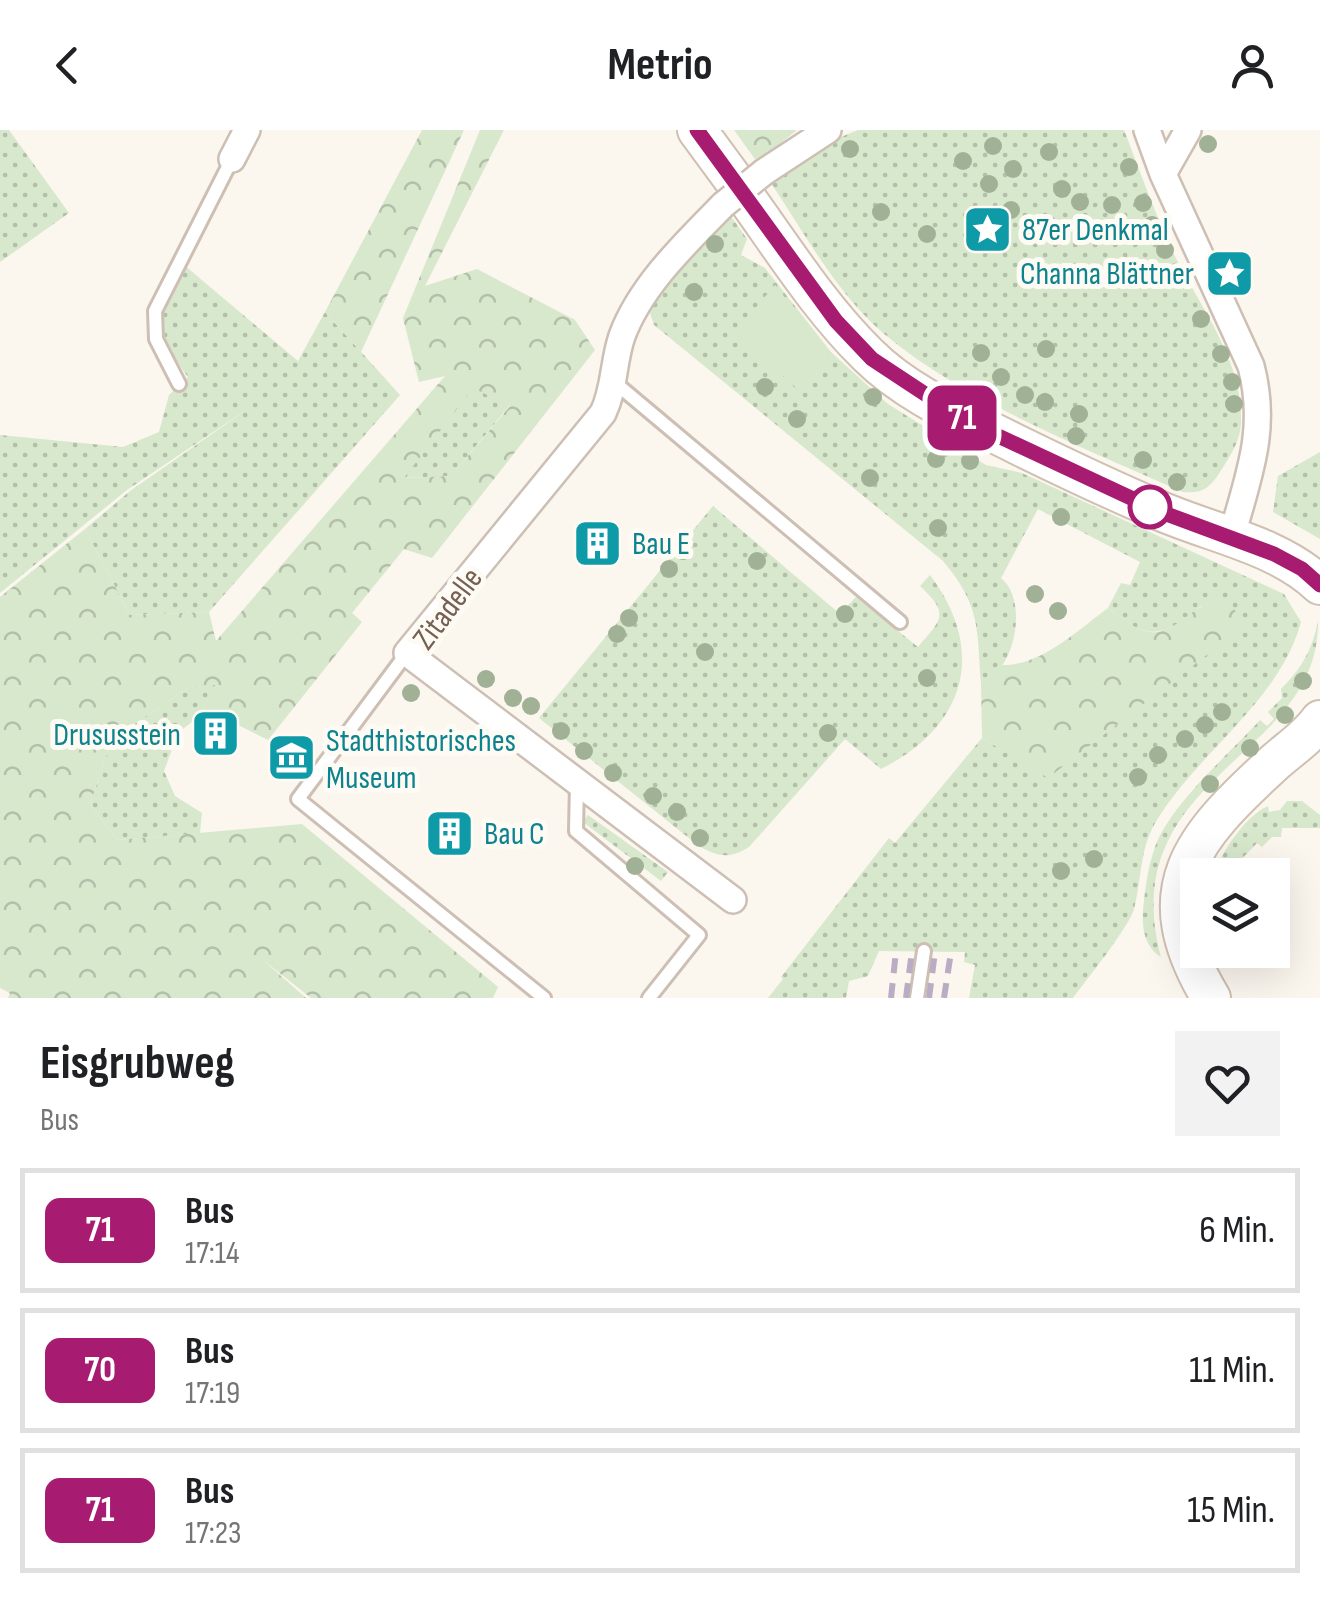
<!DOCTYPE html>
<html lang="de">
<head>
<meta charset="utf-8">
<style>
  body { margin:0; font-family:"Sofia Sans Condensed",sans-serif; background:#f2f2f2; color:#202124; height:100vh; display:flex; flex-direction:column; font-size:38px; white-space:nowrap }
  * { box-sizing:border-box; margin:0 }
  p { font-size:32px; color:#757577 }
  .icon { flex:none; width:55px; height:55px; fill:none; stroke:currentColor; stroke-width:2; stroke-linecap:round; stroke-linejoin:round }
  .map { position:relative; height:868px; overflow:hidden }
  .panel { display:flex; flex-direction:column; background:#fff; flex:1 }
  .panel>* { flex:none }
  .badge { padding:0 20px; border-radius:15px; font-size:35px; line-height:65px }
  .fabs { position:absolute; left:1180px; top:728px; display:grid; gap:20px }
  .fabs a { display:grid; place-items:center; width:110px; height:110px; border-radius:0px; background:#fff; box-shadow:0 10px 40px #0002; font-size:50px }
  .map>.badge { position:absolute; translate:-50% -50%; box-shadow:0 0 0 5px #fff }
  .round { display:grid; place-items:center; flex:none; width:105px; height:105px; border-radius:0px; background:#f2f2f2 }
  .headline { display:flex; align-items:center; justify-content:space-between; height:170px; padding:0 40px }
  h1 { font-size:48px; font-weight:700; line-height:75px }
  ul { padding:0; list-style:none }
  li { display:flex; align-items:center; gap:30px; height:125px; margin:0 20px 15px; padding:0 20px; border:5px solid #e0e0e0; border-radius:0px }
  li div { flex:1 }
  li b { display:block; font-size:38px }
  li em { font-style:normal }
  li .badge { min-width:110px; font-weight:700; text-align:center }
  header { display:flex; justify-content:space-between; align-items:center; height:130px; padding:0 40px; background:#fff; font-size:45px; font-weight:700 }
  .map>svg:first-child { display:block }
</style>
</head>
<body>
<header><svg class="icon" aria-label="back" viewBox="0 0 24 24"><path d="M15 5l-7 7 7 7"/></svg>Metrio<svg class="icon" aria-label="person" viewBox="0 0 24 24"><circle cx="12" cy="8" r="4"/><path d="M4 21q1-7 8-7t8 7"/></svg></header>
<div class="map">
<svg width="1320" height="868" viewBox="0 0 1320 868">
  <defs>
    <pattern id="grass-dots" width="8" height="8" patternUnits="userSpaceOnUse" patternTransform="scale(2.5)"><rect width="8" height="8" fill="#d7e8cd"/><path d="M2 2h.1M6 6h.1" fill="none" stroke="#b3bfa9" stroke-width="1.8" stroke-linecap="round"/></pattern>
    <pattern id="forest-crowns" width="20" height="18" patternUnits="userSpaceOnUse" patternTransform="scale(2.5)"><rect width="20" height="18" fill="#d7e8cd"/><path d="M2 6a3 3 0 1 1 6 0M12 15a3 3 0 1 1 6 0" fill="none" stroke="#b3bfa9"/></pattern>
  </defs>
  <rect width="100%" height="100%" fill="#fbf6ee"/>
  <path fill="url(#grass-dots)" d="M0,0H9L69,83L0,132Z
    M858,0H1124C1139,39 1153,78 1170,116C1194,169 1241,225 1241,286C1242,309 1232,323 1220,342C1210,358 1202,364 1183,362C1085,318 945,264 869,190C830,151 801,98 771,53L826,13Z
    M728,82L747,109L741,125L765,138L831,222L888,274L986,335L1022,343L1284,464L1301,492C1279,572 1199,621 1157,690C1139,718 1142,749 1134,779C1129,797 1087,849 1073,868H969L975,835L964,832L965,822L879,821L868,846L849,851L846,868H768L783,849L781,847L889,708L895,713L982,608L1049,647L1244,495L1201,476C1162,509 1148,511 1108,478L1121,453L1130,455L1140,432L1038,379L1001,448C1024,466 1018,517 1000,538C994,543 987,548 981,553C977,499 981,476 943,431L654,195L650,183C668,145 698,111 728,82Z
    M184,135L298,231L325,182L400,265L209,482L130,485L85,399L130,361L252,276L127,360L0,463V305L123,317L159,302L169,265L188,247C152,198 159,186 184,135Z
    M473,257L510,275L451,346L402,348Z
    M1320,322V409L1273,382L1278,346Z
    M713,376L840,484L856,467L918,517C942,489 950,484 920,456L930,445C988,522 965,597 881,639L845,609L749,717C729,729 720,727 700,717L539,588Z
    M1318,491C1320,630 1112,644 1161,827C1142,815 1141,792 1144,771C1146,753 1149,734 1155,717C1170,675 1229,624 1260,590L1267,596L1274,589L1268,582L1282,568L1281,559C1302,538 1312,520 1318,491Z
    M216,554L198,587L178,603L164,641L175,666L202,683L200,703L117,710L90,674L112,609L188,558Z
    M1287,671H1302L1320,685V698H1282L1281,707H1272L1262,717L1257,713L1232,739L1238,745H1213C1223,721 1244,687 1268,676L1269,682L1280,680Z
    M588,685L668,742L661,751L583,692Z"/>
  <path fill="url(#forest-crowns)" fill-rule="evenodd" d="M422,0H464L361,222L325,182Z
    M480,0H504L425,156L477,139L575,190L595,220L432,428L404,419L352,483L362,492L268,610L210,581L198,587L215,555L188,558L112,609L90,674L117,710L302,694L498,857L493,868H311L263,830L306,868H8L10,863L0,858V467L85,399L130,485L209,482L216,511L445,246L419,252L403,188ZM473,258L510,276L451,346L404,348Z
    M734,0H797L757,32Z
    M1215,469L1231,474L1244,496L1048,648L982,608L981,553L1002,535C1041,536 1078,500 1108,478C1165,524 1164,495 1215,469Z"/>
  <path fill="#d7e8cd" d="M775,155L830,224L800,261L734,203Z"/>
  <g fill="none" stroke-linecap="round" stroke-linejoin="round">
    <defs>
      <path id="lane" d="M613,251L900,492
        M179,254L156,209L155,181L232,29
        M407,523L298,669L544,868
        M577,653L576,701L699,805L649,868
        M917,868L924,821"/>
      <path id="street" d="M1147,0L1163,44L1251,236C1268,300 1248,347 1231,409
        M232,29L247,0
        M764,42L828,0
        M1163,44L1188,0
        M723,75C686,113 641,155 622,206C613,232 615,258 603,283L407,523L733,770"/>
      <path id="secondary" d="M697,0L733,49
        M747,69C785,122 821,179 868,225C909,266 967,289 1018,315C1063,337 1109,359 1156,379C1209,403 1277,414 1320,455
        M1211,868C1145,759 1192,708 1275,632C1291,618 1308,607 1320,590"/>
    </defs>
    <use href="#lane" stroke="#cdbfb4" stroke-width="18"/>
    <use href="#street" stroke="#cdbfb4" stroke-width="30"/>
    <use href="#secondary" stroke="#cfc0b2" stroke-width="42"/>
    <use href="#lane" stroke="#fff" stroke-width="12"/>
    <use href="#street" stroke="#fff" stroke-width="25"/>
    <use href="#secondary" stroke="#fff" stroke-width="38"/>
    <path stroke="#baacc5" stroke-width="6" stroke-dasharray="15 10" stroke-linecap="butt" d="M891,868L896,821
      M906,868L912,821
      M929,868L935,822
      M944,868L951,822"/>
    <defs>
      <path id="street-bridge" d="M723,75L764,42"/>
    </defs>
    <use href="#street-bridge" stroke="#cdbfb4" stroke-width="30" stroke-linecap="butt"/>
    <use href="#street-bridge" stroke="#fff" stroke-width="25"/>
  </g>
  <g fill="#a1b195">
    <circle cx="1208" cy="14" r="9"/>
    <circle cx="993" cy="16" r="9"/>
    <circle cx="850" cy="19" r="9"/>
    <circle cx="1049" cy="22" r="9"/>
    <circle cx="963" cy="31" r="9"/>
    <circle cx="1129" cy="37" r="9"/>
    <circle cx="1013" cy="39" r="9"/>
    <circle cx="989" cy="54" r="9"/>
    <circle cx="1062" cy="59" r="9"/>
    <circle cx="1080" cy="72" r="9"/>
    <circle cx="1143" cy="73" r="9"/>
    <circle cx="1112" cy="75" r="9"/>
    <circle cx="1011" cy="80" r="9"/>
    <circle cx="881" cy="82" r="9"/>
    <circle cx="1047" cy="93" r="9"/>
    <circle cx="1152" cy="95" r="9"/>
    <circle cx="927" cy="104" r="9"/>
    <circle cx="715" cy="114" r="9"/>
    <circle cx="1165" cy="120" r="9"/>
    <circle cx="1143" cy="144" r="9"/>
    <circle cx="1177" cy="148" r="9"/>
    <circle cx="694" cy="162" r="9"/>
    <circle cx="1201" cy="189" r="9"/>
    <circle cx="1046" cy="219" r="9"/>
    <circle cx="981" cy="223" r="9"/>
    <circle cx="1221" cy="224" r="9"/>
    <circle cx="1001" cy="247" r="9"/>
    <circle cx="1232" cy="252" r="9"/>
    <circle cx="765" cy="257" r="9"/>
    <circle cx="1025" cy="265" r="9"/>
    <circle cx="873" cy="267" r="9"/>
    <circle cx="1045" cy="272" r="9"/>
    <circle cx="1234" cy="274" r="9"/>
    <circle cx="1079" cy="284" r="9"/>
    <circle cx="797" cy="289" r="9"/>
    <circle cx="1076" cy="306" r="9"/>
    <circle cx="936" cy="329" r="9"/>
    <circle cx="1143" cy="330" r="9"/>
    <circle cx="970" cy="331" r="9"/>
    <circle cx="870" cy="348" r="9"/>
    <circle cx="1177" cy="352" r="9"/>
    <circle cx="1061" cy="387" r="9"/>
    <circle cx="938" cy="398" r="9"/>
    <circle cx="683" cy="421" r="9"/>
    <circle cx="757" cy="431" r="9"/>
    <circle cx="669" cy="439" r="9"/>
    <circle cx="1035" cy="464" r="9"/>
    <circle cx="1058" cy="481" r="9"/>
    <circle cx="845" cy="484" r="9"/>
    <circle cx="629" cy="488" r="9"/>
    <circle cx="617" cy="504" r="9"/>
    <circle cx="705" cy="522" r="9"/>
    <circle cx="927" cy="548" r="9"/>
    <circle cx="486" cy="549" r="9"/>
    <circle cx="1303" cy="551" r="9"/>
    <circle cx="411" cy="563" r="9"/>
    <circle cx="513" cy="568" r="9"/>
    <circle cx="531" cy="576" r="9"/>
    <circle cx="1222" cy="582" r="9"/>
    <circle cx="1285" cy="585" r="9"/>
    <circle cx="1205" cy="595" r="9"/>
    <circle cx="561" cy="601" r="9"/>
    <circle cx="828" cy="603" r="9"/>
    <circle cx="1185" cy="609" r="9"/>
    <circle cx="1250" cy="618" r="9"/>
    <circle cx="584" cy="621" r="9"/>
    <circle cx="1158" cy="625" r="9"/>
    <circle cx="613" cy="643" r="9"/>
    <circle cx="1138" cy="647" r="9"/>
    <circle cx="1210" cy="654" r="9"/>
    <circle cx="653" cy="666" r="9"/>
    <circle cx="677" cy="682" r="9"/>
    <circle cx="700" cy="708" r="9"/>
    <circle cx="1094" cy="729" r="9"/>
    <circle cx="635" cy="736" r="9"/>
    <circle cx="1061" cy="741" r="9"/>
  </g>
  <g fill="none" stroke-linecap="round" stroke-linejoin="round">
    <defs>
      <path id="line" d="M697,0L836,191L872,229L966,291L1161,382L1274,424L1302,439L1320,455"/>
    </defs>
    <use href="#line" stroke="#fff" stroke-width="22"/>
    <use href="#line" stroke="#a71b71" stroke-width="15"/>
  </g>
  <defs>
    <symbol id="sight-square" viewBox="-11 -11 22 22"><rect x="-9" y="-9" width="18" height="18" rx="4" fill="#0f9aa8" stroke="#fefaf4"/><path d="M0-6L1.8-2.2L6-1.7L2.9 1.2L3.7 5.4L0 3.3L-3.7 5.4L-2.9 1.2L-6-1.7L-1.8-2.2Z" fill="#fff"/></symbol>
    <symbol id="building-square" viewBox="-11 -11 22 22"><rect x="-9" y="-9" width="18" height="18" rx="4" fill="#0f9aa8" stroke="#fefaf4"/><path d="M-4-6H4V6H1V3H-1V6H-4ZM-2.5-4.3h1.7v1.8h-1.7ZM.8-4.3h1.7v1.8H.8ZM-2.5-1h1.7V.8h-1.7ZM.8-1h1.7V.8H.8Z" fill="#fff"/></symbol>
    <symbol id="museum-square" viewBox="-11 -11 22 22"><rect x="-9" y="-9" width="18" height="18" rx="4" fill="#0f9aa8" stroke="#fefaf4"/><path d="M0-6L6-3V-2H-6V-3ZM-5-1h2V3h-2ZM-1-1h2V3h-2ZM3-1h2V3H3ZM-6 4H6V6H-6Z" fill="#fff"/></symbol>
  </defs>
  <g fill-rule="evenodd">
    <use href="#sight-square" x="960" y="72" width="55" height="55"/>
    <use href="#sight-square" x="1202" y="116" width="55" height="55"/>
    <use href="#building-square" x="570" y="386" width="55" height="55"/>
    <use href="#building-square" x="188" y="576" width="55" height="55"/>
    <use href="#museum-square" x="264" y="600" width="55" height="55"/>
    <use href="#building-square" x="422" y="676" width="55" height="55"/>
  </g>
  <circle fill="#fff" stroke="#a71b71" stroke-width="5" cx="1150" cy="377" r="20"/>
  <g text-anchor="middle" stroke-width="10" stroke-linejoin="round" paint-order="stroke">
    <g font-size="32" fill="#0d838f" stroke="#fefaf4" text-anchor="start">
      <text x="1022" y="110">87er Denkmal</text>
      <text x="1194" y="154" text-anchor="end">Channa Blättner</text>
      <text x="632" y="424">Bau E</text>
      <text x="181" y="615" text-anchor="end">Drususstein</text>
      <text x="326" y="621">Stadthistorisches<tspan x="326" dy="37">Museum</tspan></text>
      <text x="484" y="714">Bau C</text>
    </g>
    <g font-size="32" fill="#756052" stroke="#fefaf4">
      <text transform="translate(447 478) rotate(-53)" y="11">Zitadelle</text>
    </g>
  </g>
</svg>
<div class="fabs">
<a><svg class="icon" aria-label="layers" viewBox="0 0 24 24"><path d="M12 4l9 5-9 5-9-5zM3 14l9 5 9-5"/></svg></a>
</div>
<b class="badge" style="left:962px;top:288px;background:#a71b71;color:#fff">71</b>
</div>
<section class="panel">
<div class="headline"><div><h1>Eisgrubweg</h1><p>Bus</p></div><a class="round"><svg class="icon" aria-label="heart" viewBox="0 0 24 24"><path d="M12 20l-8-8c-3-5 5-10 8-4 3-6 11-1 8 4z"/></svg></a></div>
<ul>
<li><span class="badge" style="background:#a71b71;color:#fff">71</span><div><b>Bus</b><p>17:14</p></div><em>6 Min.</em></li>
<li><span class="badge" style="background:#a71b71;color:#fff">70</span><div><b>Bus</b><p>17:19</p></div><em>11 Min.</em></li>
<li><span class="badge" style="background:#a71b71;color:#fff">71</span><div><b>Bus</b><p>17:23</p></div><em>15 Min.</em></li>
</ul>
</section>
</body>
</html>
